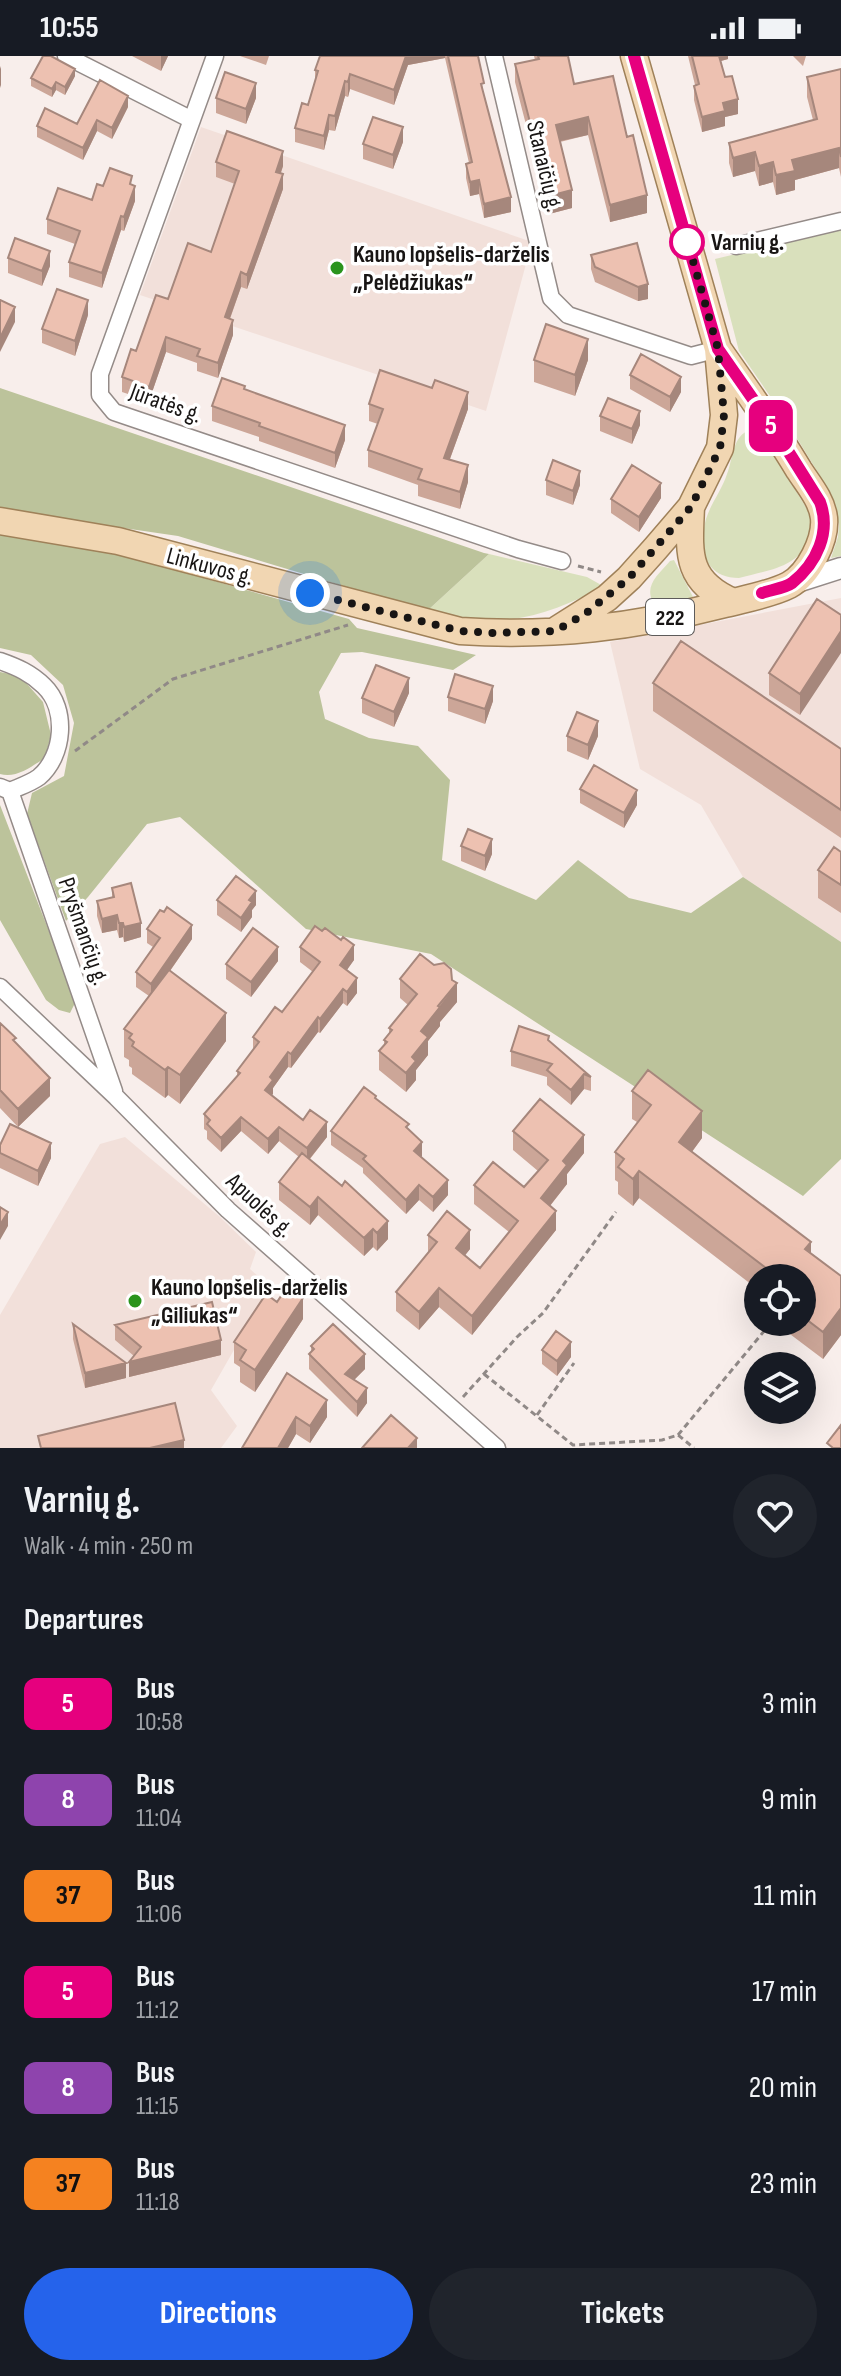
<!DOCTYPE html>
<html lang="en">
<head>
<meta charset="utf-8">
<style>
  body { margin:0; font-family:"Sofia Sans Condensed",sans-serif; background:#20242c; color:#f1f3f6; height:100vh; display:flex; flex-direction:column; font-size:30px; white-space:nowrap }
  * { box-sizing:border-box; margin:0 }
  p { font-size:26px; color:#9ea1a6 }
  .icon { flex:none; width:44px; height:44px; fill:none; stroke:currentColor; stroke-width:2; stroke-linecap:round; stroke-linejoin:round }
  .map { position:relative; height:1392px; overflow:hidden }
  .sheet { display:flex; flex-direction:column; background:#171b24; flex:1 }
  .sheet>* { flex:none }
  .badge { padding:0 16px; border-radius:12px; font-size:28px; line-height:52px }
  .controls { position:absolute; left:744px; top:1208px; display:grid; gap:16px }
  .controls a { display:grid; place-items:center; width:72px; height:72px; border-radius:50%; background:#171b24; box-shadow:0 8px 32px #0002; font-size:40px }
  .you { position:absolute; width:40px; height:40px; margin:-20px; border:6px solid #fff; border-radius:50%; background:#1a73e8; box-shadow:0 0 0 12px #1a73e833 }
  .map>.badge { position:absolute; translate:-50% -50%; box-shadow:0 0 0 4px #fff }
  h2 { padding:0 24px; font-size:30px; line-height:72px }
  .round { display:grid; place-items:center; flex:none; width:84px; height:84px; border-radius:42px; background:#20242c }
  .headline { display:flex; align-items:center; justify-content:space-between; height:136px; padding:0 24px }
  h1 { font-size:38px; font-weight:700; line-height:60px }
  .button { display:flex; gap:16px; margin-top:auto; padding:16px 24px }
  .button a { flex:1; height:92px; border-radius:48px; background:#2563eb; color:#fff; font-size:32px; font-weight:700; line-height:92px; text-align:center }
  .button a+a { background:#20242c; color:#f1f3f6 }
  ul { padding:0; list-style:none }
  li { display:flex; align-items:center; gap:24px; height:96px; padding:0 24px }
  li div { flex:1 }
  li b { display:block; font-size:30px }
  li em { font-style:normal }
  li .badge { min-width:88px; font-weight:700; text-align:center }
  .status { display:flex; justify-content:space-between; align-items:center; height:56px; padding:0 40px; background:#171b24; direction:ltr }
  .status svg { height:22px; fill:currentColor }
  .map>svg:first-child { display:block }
</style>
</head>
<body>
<div class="status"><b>10:55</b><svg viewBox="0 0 49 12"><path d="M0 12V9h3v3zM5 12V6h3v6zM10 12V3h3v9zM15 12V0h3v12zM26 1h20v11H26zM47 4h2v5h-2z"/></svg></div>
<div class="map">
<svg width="841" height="1392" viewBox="0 0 841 1392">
  <rect width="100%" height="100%" fill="#f8eeeb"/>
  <path fill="#f2e0da" d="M201,71L532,186L486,355L140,239Z
    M841,542V886L743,821L701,749L640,713L610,586Z
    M125,1081L220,1161L256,1196L250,1213L270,1231L211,1334L237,1370L221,1392H0V1259L100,1088Z"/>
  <path fill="#d9e0bc" d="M841,173V500L831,502L838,481L839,469L831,438L781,356L739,295L715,203Z
    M747,375L756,376L764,383L807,453C812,463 812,473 808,484C799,512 764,515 739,522C704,522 698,492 706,463C711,447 722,434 727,418C733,403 732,383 747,375Z
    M489,498L587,521L603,530C568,550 531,564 490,565C469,565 447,558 427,555Z
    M674,504L693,541L660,550L654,548C643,530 658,519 670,505Z"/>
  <path fill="#bcc39b" d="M0,332L484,497L489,498L427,555L178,480L0,454Z
    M0,478L108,495L349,563L357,572L476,599L453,614L362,596L341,597L319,636L325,663L369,682L418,690L450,724L442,804L536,844L578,804L629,842L691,857L743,821L841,886V1103L803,1140L431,898L306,873L180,761L147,768L88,841L66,865L27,758L32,737L64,720L74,667L63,629L31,599L0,592Z
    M0,616L20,620L43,646L51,679L45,702C32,710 16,723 0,718Z
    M0,749L76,945L70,957L59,954L46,944L0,864Z"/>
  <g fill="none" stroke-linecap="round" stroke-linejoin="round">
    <defs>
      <path id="minor" d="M66,0L192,64
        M215,0L100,318V339L114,356L518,493L562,505
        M494,0L551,242L568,259L691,300L718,293
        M736,190L841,165
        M0,605C17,611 31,617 44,630C68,653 64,700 39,721C31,727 19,731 10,735
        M0,731L10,735L114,1035
        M0,931L116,1041L228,1154L497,1392"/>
      <path id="tertiary" d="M794,527L841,512"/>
      <path id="primary" d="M691,451C689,497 685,525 733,546
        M0,465L118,485L460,575C553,581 635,571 725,548C744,543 772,538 789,529C809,518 826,484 824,462C822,444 808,428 799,414C774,372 746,333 718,293
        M558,573L607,542L629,522L655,493L691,451L720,392L724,359L718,293L634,0"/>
    </defs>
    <use href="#minor" stroke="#948b88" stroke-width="19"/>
    <use href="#tertiary" stroke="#948b88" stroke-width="23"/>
    <use href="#primary" stroke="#9f8159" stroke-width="29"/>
    <path stroke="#908987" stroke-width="3" stroke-dasharray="6 4" stroke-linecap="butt" d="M578,510L601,516
      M75,695L173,623L348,569
      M484,1318L573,1389L662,1384L678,1379L694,1392
      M463,1341L517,1281L543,1257L616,1156
      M537,1359L574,1307
      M678,1379L765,1274"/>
    <use href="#minor" stroke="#fff" stroke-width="16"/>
    <use href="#tertiary" stroke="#fff" stroke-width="20"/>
    <use href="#primary" stroke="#f1d6b2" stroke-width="26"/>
  </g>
  <path fill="#cca698" d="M132,0H168L161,15Z
    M240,0H269L266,9Z
    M320,0H478L484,41L511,156L484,162L479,138L470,140L466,122V108L469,107L445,2L408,9L394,49L350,33L348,41L345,40L335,75L329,74L324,94L295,86V72L308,49L315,24V14Z
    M534,0H568L574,28L627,81L647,157L610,166L588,79L560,86L572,152L549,158L515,26V8L535,4Z
    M688,0H728V3L721,5L725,21L738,58L725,61V70L702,76L694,44V30L695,29Z
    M793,0H806L803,10Z
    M841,13V121L839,112L795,124V134L776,139L773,126L759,130L755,115L733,121L729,107V87L813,64L807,41V21Z
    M75,20L65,39L56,34L52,41L31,30V22Z
    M216,42H256L246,68L216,57Z
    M128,51L112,83L97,75L83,104L37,81V70L77,68Z
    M403,86L393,113L363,103V88Z
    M216,106L283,110L281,117L283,133L247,233L241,231L230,263L233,279L218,322L197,315V307L166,296L149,345L122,336V321L168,243L211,196L235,128L216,121Z
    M132,129L135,145L124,175L121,174L102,232L69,221V206L75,188L47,178V163L92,144L103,130Z
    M637,187L648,243L638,245L595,226L591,213V199Z
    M8,202L50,210L42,230L8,217Z
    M88,259L75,300L42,287V273Z
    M534,304H588L575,340L534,326Z
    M630,319L681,336L670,356L630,333Z
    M245,333L345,384L335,412L259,385V381L212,365V350Z
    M369,348L468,353L450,403L468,426L460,453L418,440V429L368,411V394L378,368L369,365Z
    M600,360L640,369L632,388L600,375Z
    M546,424L580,429L573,449L546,439Z
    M661,442L639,476L611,457V443Z
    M841,559L800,659L769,639V617Z
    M653,627L841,693V782L653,655Z
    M409,637L394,671L362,657V642Z
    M448,641L493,645L485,668L448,655Z
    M567,680H598L588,704L567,695Z
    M580,733L637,749L624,772L580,747Z
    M461,790L492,798L485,815L461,805Z
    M841,796V857L818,842V814Z
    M112,832L141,881L124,886L123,881L119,882L117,874L102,877L97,860V845L112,842Z
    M217,844L256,849L252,854V861L241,876L217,859Z
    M147,873L192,883L170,915L226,985L180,1048L168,1039L165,1042L132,1018V1012L129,1010V1004L124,1001V973L149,940L136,931V916L153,891L147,887Z
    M300,891L354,904L346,914L357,937L347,950L343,947L320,977L318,976L291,1012L288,1011L273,1032L272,1039L303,1064L327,1081L310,1103L388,1183L377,1195L373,1191L364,1200L318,1159L310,1169L279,1144V1126L299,1101L279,1085L268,1098L241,1075L221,1096L207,1083V1075L204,1073V1058L237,1021V1015L253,994V981L282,956L313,916L300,906Z
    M278,905L251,941L226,923V908Z
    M400,923L452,924L457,946L440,966V970L428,985V999L416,1014V1024L406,1036L379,1014V995L384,990V984L389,977V972L408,949L400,942Z
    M0,967L16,987L50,1040L18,1071L0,1052Z
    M549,985L591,1021V1035L584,1033L571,1049L547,1029V1021L511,1010V995Z
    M632,1035L702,1082L692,1096L811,1197L841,1220V1279L823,1303L774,1266H802V1222H758V1254L756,1252V1232L639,1142L633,1150L618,1138V1126L615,1124V1096L637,1066L632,1063Z
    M376,1044L409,1074L422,1100L421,1101L448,1139L433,1156L419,1144L406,1158L363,1117V1112L331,1089V1075Z
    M513,1075L584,1097L567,1118V1128L550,1150L556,1174L472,1279L439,1251L419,1274L396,1255V1236L428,1197V1179L470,1193L465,1199L480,1212L509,1176L474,1148V1129L524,1131L538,1115L513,1094Z
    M0,1089L51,1102L38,1130L0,1112Z
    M303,1263L255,1336L240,1326V1311L234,1307V1286Z
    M73,1268L126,1322L85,1332L73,1283Z
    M115,1269L221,1299L129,1321L134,1300L115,1284Z
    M311,1290L365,1313L354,1324L367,1347L357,1361L309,1313V1298L311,1296Z
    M542,1294L571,1301L557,1320L542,1308Z
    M287,1317L327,1361L310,1387L296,1378L288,1392H242Z"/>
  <path fill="#a6877c" d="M161,0H168L161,15Z
    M406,0H445V2L408,9L394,49V34Z
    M717,0H728V3L717,6Z
    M1,10V29L0,32V13Z
    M75,13V20L65,39V31Z
    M350,18V33L348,41V26Z
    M345,25V40L335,75V60Z
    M56,26V34L52,41V33Z
    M256,27V42L246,68V53Z
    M128,40V51L112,83V72Z
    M738,43V58L725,61V70L702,76V61L723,47Z
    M329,59V74L324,94V80Z
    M588,61V79L556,86V69Z
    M97,64V75L83,104V92Z
    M403,71V86L393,113V99Z
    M839,92V112L795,124V134L776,139V119L792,104Z
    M283,95V110L276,130V116Z
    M755,96V115L733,121V102Z
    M773,106V126L759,130V110Z
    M283,118V133L247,233V219Z
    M479,124V138L470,140V126Z
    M135,130V145L124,175V161Z
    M572,134V152L549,158V140Z
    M647,139V157L610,166V149Z
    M511,141V156L484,162V148Z
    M121,160V174L102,232V217Z
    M50,195V210L42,230V215Z
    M241,216V231L225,276V261Z
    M648,228V243L638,245V231Z
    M88,244V259L75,300V285Z
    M15,251V266L0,296V282Z
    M233,264V279L218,322V307Z
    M166,281V296L149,345V331Z
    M588,283V304L575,340V319Z
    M681,321V336L670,356V341Z
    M468,336V353L444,419V402Z
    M640,355V369L632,388V373Z
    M345,369V384L335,412V397Z
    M468,409V426L460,453V436Z
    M580,415V429L573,449V435Z
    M661,427V442L639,476V461Z
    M841,575V597L800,659V638Z
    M409,622V637L394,671V656Z
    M493,630V645L485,668V653Z
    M598,665V680L588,704V689Z
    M637,734V749L624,772V757Z
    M492,783V798L485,815V800Z
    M256,835V849L252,854V861L241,876V862L249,844Z
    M117,859V874L102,877V863Z
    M119,867H123V881L119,882Z
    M141,867V881L124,886V871Z
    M192,869V883L151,942V928Z
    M354,889V904L340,924V909Z
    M278,891V905L251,941V926Z
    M357,922V937L347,950V936Z
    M457,927V946L440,966V970L428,985V999L416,1014V1024L406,1036V1017L421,975Z
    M343,933V947L320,977V963Z
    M226,957V985L180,1048V1019Z
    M318,961V976L291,1012V998Z
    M288,996V1011L273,1032V1038L265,1048V1034L270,1021Z
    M168,1011V1039L165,1042V1014Z
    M584,1018V1033L571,1049V1034Z
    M50,1022V1040L18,1071V1053Z
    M702,1055V1082L679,1113V1086Z
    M241,1061V1075L221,1096V1082Z
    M327,1066V1081L307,1106V1092Z
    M279,1071V1085L268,1098V1083Z
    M584,1079V1097L567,1118V1128L541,1161V1142L563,1105Z
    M422,1086V1100L414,1109V1095Z
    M51,1087V1102L38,1130V1115Z
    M639,1115V1142L633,1150V1123Z
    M448,1124V1139L433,1156V1141Z
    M419,1129V1144L406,1158V1144Z
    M318,1141V1159L310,1169V1151Z
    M556,1155V1174L472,1279V1260Z
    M8,1156V1170L0,1184V1169Z
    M388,1165V1183L377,1195V1177Z
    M373,1173V1191L364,1200V1182Z
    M470,1174V1193L456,1211V1192Z
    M811,1186V1213L805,1193Z
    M439,1232V1251L419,1274V1256Z
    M303,1242V1263L255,1336V1314Z
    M841,1252V1279L823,1303V1276Z
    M221,1284V1299L129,1321V1306Z
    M571,1286V1301L557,1320V1305Z
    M365,1298V1313L345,1333V1318Z
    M126,1307V1322L85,1332V1317Z
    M367,1332V1347L357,1361V1346Z
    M327,1344V1361L310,1387V1370Z
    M296,1361V1378L288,1392H278Z
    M417,1382V1392H408Z
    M184,1384V1392H150Z"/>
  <path fill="#edc1b1" stroke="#a6877c" stroke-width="2" d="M43,0H51L75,13L65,31L56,26L52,33L31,22Z
    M320,0H406L394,34L350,18L348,26L345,25L335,60L329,59L324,80L295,72L302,47L308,49L318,15L315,14Z
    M448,0H478L484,27L481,28L511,141L484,148L479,124L470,126L466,108L472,106Z
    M538,0H568L574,28L613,20L627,81L633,79L647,139L610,149L588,61L556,69L572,134L549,140L515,8L539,3Z
    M692,0H719L725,21L732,20L738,43L723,47L725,55L702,61L694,30L699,28Z
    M841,13V101L839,92L792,104L795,115L776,119L773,106L759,110L755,96L733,102L729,87L817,63L807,21Z
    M225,16L256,27L246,53L216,42Z
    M100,24L128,40L112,72L97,64L83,92L37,70L45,52L77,68Z
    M373,61L403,71L393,99L363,88Z
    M227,75L283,95L276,116L283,118L247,219L241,216L225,261L233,264L218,307L197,300L200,293L166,281L149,331L122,321L131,293L136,295L156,239L168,243L188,187L211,196L239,115L216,106Z
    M110,112L132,120L130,128L135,130L124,161L121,160L102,217L69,206L80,175L47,163L58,132L92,144L97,128L103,130Z
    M15,182L50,195L42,215L8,202Z
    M637,187L648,228L638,231L595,211L591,199Z
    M57,233L88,244L75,285L42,273Z
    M0,244L15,251L0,282Z
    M546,268L588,283L575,319L534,304Z
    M641,298L681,321L670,341L630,319Z
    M380,314L432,332L435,324L468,336L444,402L468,409L460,436L418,423L422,413L368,394L383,353L369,348Z
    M222,322L245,330L244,333L345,369L335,397L259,370L260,367L212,350Z
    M608,342L640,355L632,373L600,360Z
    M553,404L580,415L573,435L546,424Z
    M632,409L661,427L639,461L611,443Z
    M817,543L841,559V575L800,638L769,617Z
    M681,585L841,693V754L653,627Z
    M376,609L409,622L394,656L362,642Z
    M455,618L493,630L485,653L448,641Z
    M577,656L598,665L588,689L567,680Z
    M594,709L637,734L624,757L580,733Z
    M468,773L492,783L485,800L461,790Z
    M834,791L841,796V829L818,814Z
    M236,820L256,835L249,844L252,846L241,862L217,844Z
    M131,827L141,867L124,871L123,867H119L117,859L102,863L97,845L114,841L112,832Z
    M167,851L192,869L151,928L136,916L160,882L147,873L160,854L164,856Z
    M315,870L322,875L325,872L341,884L343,881L354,889L340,909L357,922L347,936L343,933L320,963L318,961L291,998L288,996L270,1021L273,1024L265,1034L303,1064L310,1054L327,1066L307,1092L279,1071L268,1083L241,1061L221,1082L207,1068L210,1064L204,1058L240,1017L237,1015L259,986L253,981L275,951L282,956L320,906L300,891Z
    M253,872L278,891L251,926L226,908Z
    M420,898L434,909L444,907L451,913L452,924L457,927L438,950L440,951L421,975L428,981L412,1001L416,1005L406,1017L379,995L387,986L384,984L392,974L389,972L417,938L400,923Z
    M169,914L226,957L180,1019L168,1011L165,1014L132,990L134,986L129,982L132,978L124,973Z
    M0,967L16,982L13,984L50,1022L18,1053L0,1034Z
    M519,970L549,980L548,984L591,1021L584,1018L571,1034L547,1014L552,1008L511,995Z
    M648,1014L702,1055L679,1086L811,1186L805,1193L841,1220V1252L823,1276L802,1260V1222H758L766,1212L639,1115L633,1123L618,1111L624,1103L615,1096L651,1049L632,1035Z
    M364,1031L376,1040L375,1042L409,1068L406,1071L422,1086L414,1095L448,1124L433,1141L419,1129L406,1144L363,1103L366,1100L331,1075Z
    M540,1043L584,1079L563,1105L567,1109L541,1142L556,1155L472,1260L439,1232L419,1256L396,1236L437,1186L428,1179L447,1155L470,1174L456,1192L480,1212L518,1165L474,1129L493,1106L524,1131L548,1104L513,1075Z
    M10,1068L51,1087L38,1115L0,1097V1089Z
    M302,1097L342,1130L345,1125L388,1165L377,1177L373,1173L364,1182L318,1141L310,1151L279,1126Z
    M0,1151L8,1156L0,1169Z
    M287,1231L303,1242L255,1314L240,1304L246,1294L234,1286L266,1238L277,1246Z
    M212,1246L221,1284L129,1306L141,1291L115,1269Z
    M73,1268L126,1307L85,1317Z
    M333,1268L365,1298L345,1318L367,1332L357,1346L309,1298L314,1293L311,1290Z
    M556,1275L571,1286L557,1305L542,1294Z
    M287,1317L327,1344L310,1370L296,1361L278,1392H242Z
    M175,1347L184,1384L150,1392H41L38,1380Z
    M391,1359L417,1382L408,1392H362Z
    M841,1369V1392H833L827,1387Z"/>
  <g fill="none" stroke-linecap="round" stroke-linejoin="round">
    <defs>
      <path id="line" d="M634,0L718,293L778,379L820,446C831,476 817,507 792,527C785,532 771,534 762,537"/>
    </defs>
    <use href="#line" stroke="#fff" stroke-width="18"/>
    <use href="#line" stroke="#e6007e" stroke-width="12"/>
    <path stroke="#181514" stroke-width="8" stroke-dasharray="0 14.4" d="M310,537L460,575L493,577L555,575L585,558L629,522L691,451L720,392L724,359L718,293L686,180L687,186"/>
  </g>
  <circle fill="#fff" stroke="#e6007e" stroke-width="4" cx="687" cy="186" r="16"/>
  <g fill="#2a941d" stroke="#fff" stroke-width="3">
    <circle cx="337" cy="212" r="8"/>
    <circle cx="135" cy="1245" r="8"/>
  </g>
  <g text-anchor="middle" stroke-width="7" stroke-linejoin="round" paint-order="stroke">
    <rect fill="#fff" stroke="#5d5b5a" stroke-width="2" x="646" y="543" width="48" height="36" rx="6"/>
    <g font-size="22" font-weight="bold" fill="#181514">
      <text x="670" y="569">222</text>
    </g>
    <g font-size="24" fill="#181514" stroke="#fff">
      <text transform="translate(545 110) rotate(77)" y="8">Stanaičių g.</text>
      <text transform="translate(166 347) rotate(20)" y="8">Jūratės g.</text>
      <text transform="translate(210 510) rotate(15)" y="8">Linkuvos g.</text>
      <text transform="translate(84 875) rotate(71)" y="8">Pryšmančių g.</text>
      <text transform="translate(260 1149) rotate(43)" y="8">Apuolės g.</text>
    </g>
    <g font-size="24" font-weight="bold" fill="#181514" stroke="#fff" text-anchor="start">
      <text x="711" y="194">Varnių g.</text>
    </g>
    <g font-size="24" font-weight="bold" fill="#181514" stroke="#fff" text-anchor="start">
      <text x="353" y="206">Kauno lopšelis-darželis<tspan x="353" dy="28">„Pelėdžiukas“</tspan></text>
      <text x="151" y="1239">Kauno lopšelis-darželis<tspan x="151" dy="28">„Giliukas“</tspan></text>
    </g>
  </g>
</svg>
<div class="controls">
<a><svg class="icon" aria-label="locate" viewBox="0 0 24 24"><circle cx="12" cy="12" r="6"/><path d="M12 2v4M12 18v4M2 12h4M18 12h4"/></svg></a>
<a><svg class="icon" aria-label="layers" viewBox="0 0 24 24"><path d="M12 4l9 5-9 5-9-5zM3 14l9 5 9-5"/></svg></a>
</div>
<div class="you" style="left:310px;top:537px"></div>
<b class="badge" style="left:771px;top:370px;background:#e6007e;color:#fff">5</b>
</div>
<section class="sheet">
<div class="headline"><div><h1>Varnių g.</h1><p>Walk · 4 min · 250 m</p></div><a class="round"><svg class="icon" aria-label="heart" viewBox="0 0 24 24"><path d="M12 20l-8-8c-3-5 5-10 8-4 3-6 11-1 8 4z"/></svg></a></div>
<h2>Departures</h2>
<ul>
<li><span class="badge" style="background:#e6007e;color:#fff">5</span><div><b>Bus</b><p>10:58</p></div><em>3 min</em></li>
<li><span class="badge" style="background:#8e44ad;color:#fff">8</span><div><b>Bus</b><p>11:04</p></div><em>9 min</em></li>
<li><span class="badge" style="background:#f58220;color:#111">37</span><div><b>Bus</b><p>11:06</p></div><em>11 min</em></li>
<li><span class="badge" style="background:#e6007e;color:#fff">5</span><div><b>Bus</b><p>11:12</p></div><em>17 min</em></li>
<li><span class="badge" style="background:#8e44ad;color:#fff">8</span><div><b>Bus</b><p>11:15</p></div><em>20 min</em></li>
<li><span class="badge" style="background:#f58220;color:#111">37</span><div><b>Bus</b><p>11:18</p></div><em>23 min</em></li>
</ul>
<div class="button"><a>Directions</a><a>Tickets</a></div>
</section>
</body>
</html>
